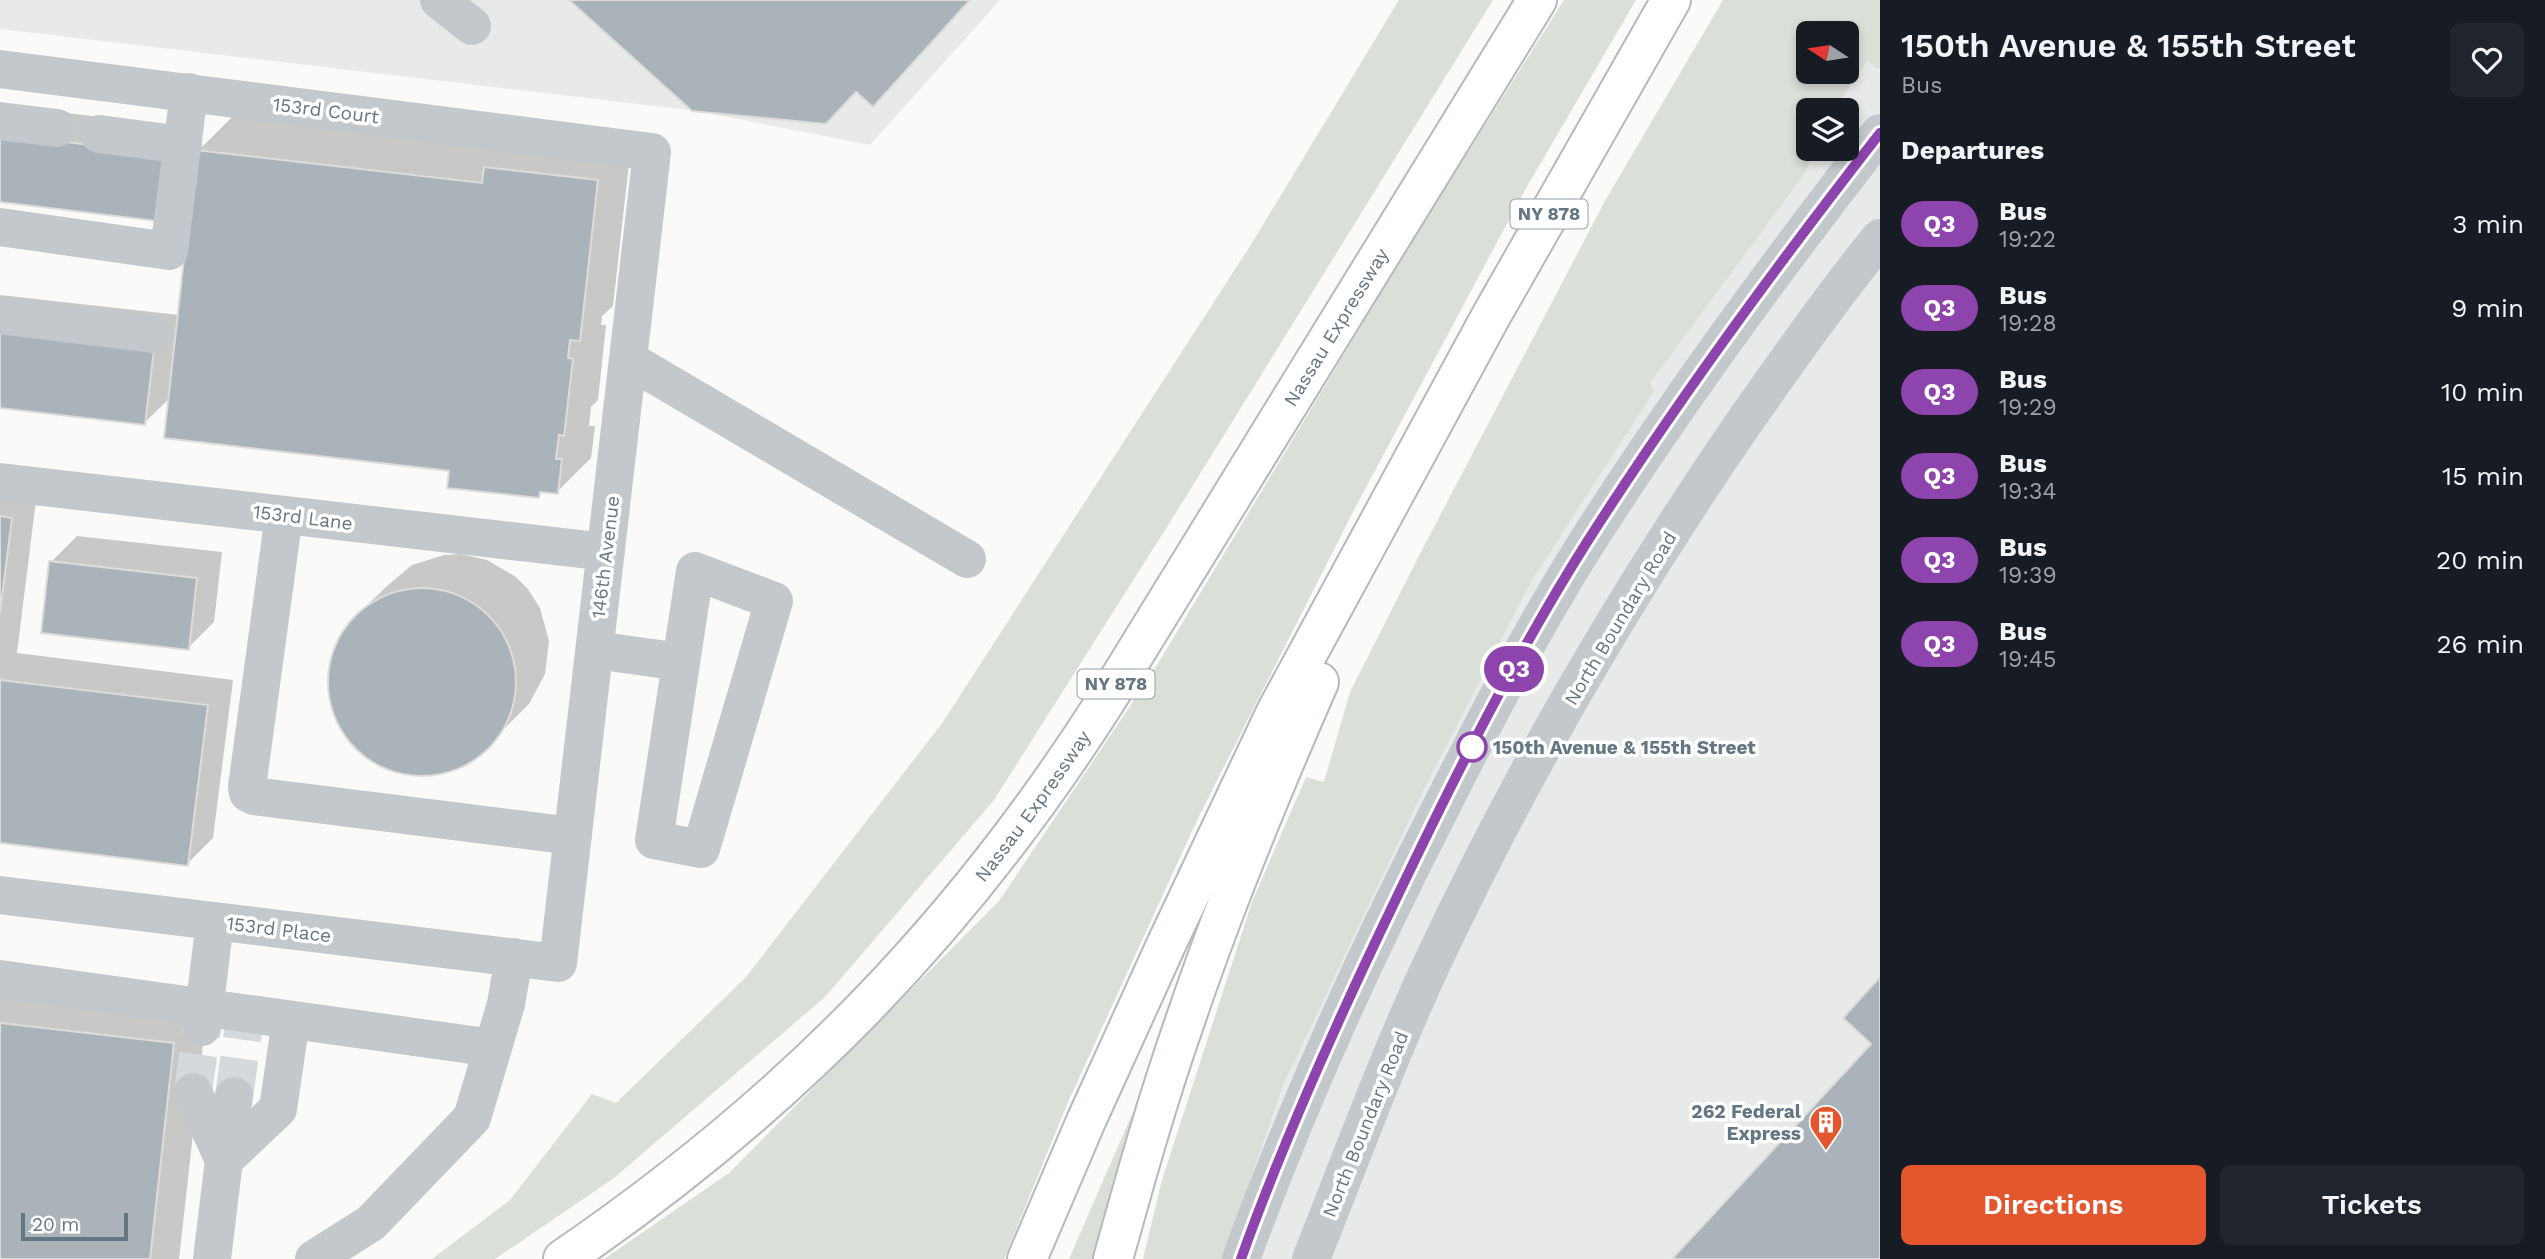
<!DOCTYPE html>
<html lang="en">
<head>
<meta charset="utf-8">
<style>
  body { margin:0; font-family:"Work Sans",sans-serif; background:#20242c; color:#f1f3f6; height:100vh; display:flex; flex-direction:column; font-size:26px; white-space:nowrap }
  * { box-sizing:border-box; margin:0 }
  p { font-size:23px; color:#9ea1a6 }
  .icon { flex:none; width:38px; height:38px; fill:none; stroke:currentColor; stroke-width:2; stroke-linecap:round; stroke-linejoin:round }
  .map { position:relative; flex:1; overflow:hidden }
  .sheet { display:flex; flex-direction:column; background:#171b24; width:665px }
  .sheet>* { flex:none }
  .badge { padding:0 14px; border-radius:23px; font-size:24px; line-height:46px }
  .needle { width:46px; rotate:282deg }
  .controls { position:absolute; left:1796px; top:21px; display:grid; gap:14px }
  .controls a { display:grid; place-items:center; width:63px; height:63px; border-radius:10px; background:#171b24; box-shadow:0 4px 10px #0003; font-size:35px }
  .scale { position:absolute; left:21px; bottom:18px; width:107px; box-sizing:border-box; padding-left:7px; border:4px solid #657683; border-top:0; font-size:19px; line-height:24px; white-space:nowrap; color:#657683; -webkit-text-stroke:5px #fff; paint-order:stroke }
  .map>.badge { position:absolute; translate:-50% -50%; box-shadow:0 0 0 4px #fff }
  h2 { padding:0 21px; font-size:26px; line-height:63px }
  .round { display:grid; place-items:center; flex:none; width:74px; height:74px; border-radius:10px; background:#20242c }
  .overview { display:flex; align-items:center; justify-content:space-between; height:119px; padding:0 21px }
  h1 { font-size:33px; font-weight:600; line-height:52px }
  .button { display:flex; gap:14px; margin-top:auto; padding:14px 21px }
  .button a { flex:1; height:80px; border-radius:10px; background:#e4572e; color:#fff; font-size:28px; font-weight:600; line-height:80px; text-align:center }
  .button a+a { background:#20242c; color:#f1f3f6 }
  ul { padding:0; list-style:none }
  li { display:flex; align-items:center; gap:21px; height:84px; padding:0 21px }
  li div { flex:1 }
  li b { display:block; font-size:26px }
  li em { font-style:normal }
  li .badge { min-width:77px; font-weight:700; text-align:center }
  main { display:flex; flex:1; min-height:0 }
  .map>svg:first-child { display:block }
</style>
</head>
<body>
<main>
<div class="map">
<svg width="1880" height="1259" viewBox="0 0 1880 1259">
  <rect width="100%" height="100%" fill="#fafaf8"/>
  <path fill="#e8e9e9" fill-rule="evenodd" d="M0,0H1000L870,145L698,111L0,29Z
    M1779,0H1880V1259H1165ZM1808,33H1846V72H1808ZM1808,110H1846V149H1808Z"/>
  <path fill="#dadfd7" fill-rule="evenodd" d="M1399,0H1493L1177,511L994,800L825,997L614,1178L495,1259H432L510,1200L592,1094L616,1103L746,977L943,722L1252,243Z
    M1564,0H1636L1525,190L1356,506L1198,818L1068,1102L1004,1259H604L729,1173L999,901L1151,675L1417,233Z
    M1723,0H1880V67L1878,69L1867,61L1833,110H1808V149H1815L1805,173L1650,383L1654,391L1532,580L1422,793L1283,1085L1223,1259H1143L1162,1180L1252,902L1306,777L1324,782L1350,692L1422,550L1605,201ZM1808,33H1846V72H1808Z
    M1133,1112L1095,1259H1069Z"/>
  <path fill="#0003" d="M571,0H971L873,105L857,91Z
    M18,107L198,129L195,154L232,117L631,146L613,306L602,316L601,325H606L598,400L591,407L589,426H595L591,458L557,492L544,490L538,496L451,469L170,398L144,423L0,407V295L179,315L193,191L0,200Z
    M0,488L37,492L17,653L233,680L213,838L187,864L0,841Z
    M77,536L222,552L214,622L188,648L51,562Z
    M460,554L487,560L516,577L528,589L540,608L549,641L545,674L529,704L478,755L464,764L438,773L421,774L399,771L378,763L367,756L347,737L337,718L331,697L329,675L332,659L340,639L352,620L387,586L412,565L444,555Z
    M0,986L207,1009L179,1259H0Z"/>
  <path fill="#aab3b9" stroke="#dcdcda" stroke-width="2" d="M569,0H970L873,107L856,92L826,124L692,111Z
    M0,134L173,155L165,222L0,202Z
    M196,150L482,183L484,167L598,180L580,341L570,340L568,358L573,359L564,436L559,435L556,459H562L558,494L540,492L539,498L447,488L449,471L164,438Z
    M0,332L154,349L145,425L0,408Z
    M0,516L12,518L0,613Z
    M49,561L197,578L189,650L41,633Z
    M328 682a94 94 0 1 1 188 0a94 94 0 1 1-188 0Z
    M0,680L208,705L188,866L0,843Z
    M1880,977V1259H1672L1871,1044L1843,1018Z
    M0,1023L174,1043L150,1259H0Z"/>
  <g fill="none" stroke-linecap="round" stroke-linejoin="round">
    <path stroke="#d5d9db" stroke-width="38" stroke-dasharray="38 19" stroke-linecap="butt" d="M193,1092L202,1027
      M234,1096L243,1032"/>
    <defs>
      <g id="highway">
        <path id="s1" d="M563,1259C787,1106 959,931 1105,702L1537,0"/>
        <path d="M1027,1259L1086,1121L1166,945L1276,712L1491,316L1671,0"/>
        <path d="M1113,1259C1135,1180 1157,1101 1184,1024C1223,908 1270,794 1319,682"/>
      </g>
    </defs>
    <use href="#highway" stroke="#b4b9bd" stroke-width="42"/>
    <path stroke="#c3c8cc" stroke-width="38" d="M439,0L472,26
      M0,69L652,152L558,963L0,895
      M0,121L57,128
      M99,134L183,145
      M0,227L169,251L189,92
      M0,315L153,334
      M629,360L967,559
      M0,482L606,552
      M284,515L247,787L248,793L254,796L573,836
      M695,571L774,601L701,849L654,840Z
      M595,650L681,662
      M0,979L493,1048
      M202,1027L215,921
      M193,1092L224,1160L212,1259
      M224,1160L278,1109L291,1020
      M224,1160L234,1096
      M314,1259L371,1223L472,1118L506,1004L514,957
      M1241,1259C1296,1108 1363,960 1436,817C1483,724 1531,631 1587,542C1677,401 1777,265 1880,133
      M1311,1259C1351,1159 1388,1057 1434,959C1523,770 1629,589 1747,418C1790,357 1833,296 1880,238"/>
    <use href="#highway" stroke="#fff" stroke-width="38"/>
  </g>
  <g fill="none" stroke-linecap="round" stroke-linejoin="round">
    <defs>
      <path id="line" d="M1241,1259C1285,1136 1339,1017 1396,899C1454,778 1515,656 1587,542C1677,401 1777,265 1880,133"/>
    </defs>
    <use href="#line" stroke="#fff" stroke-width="16"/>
    <use href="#line" stroke="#8e44ad" stroke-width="10"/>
  </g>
  <defs>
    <symbol id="building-pin" viewBox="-11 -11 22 30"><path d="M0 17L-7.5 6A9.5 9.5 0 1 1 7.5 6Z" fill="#e4572e" stroke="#fff"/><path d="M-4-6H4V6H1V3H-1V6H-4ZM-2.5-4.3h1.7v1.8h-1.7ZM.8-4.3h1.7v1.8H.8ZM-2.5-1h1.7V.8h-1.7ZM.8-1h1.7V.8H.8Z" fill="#fff"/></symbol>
  </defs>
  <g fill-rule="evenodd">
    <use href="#building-pin" x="1807" y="1103" width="38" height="52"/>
  </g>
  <circle fill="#fff" stroke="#8e44ad" stroke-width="3.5" cx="1472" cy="747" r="14"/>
  <g text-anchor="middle" stroke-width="7" stroke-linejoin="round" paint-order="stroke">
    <g fill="#fff" stroke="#939fa8" stroke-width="2">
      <rect x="1510.5" y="199.5" width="77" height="29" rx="5"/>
      <rect x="1077.5" y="669.5" width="77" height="29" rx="5"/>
    </g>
    <g font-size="18" font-weight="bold" fill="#657683">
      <text x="1549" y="220">NY 878</text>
      <text x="1116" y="690">NY 878</text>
    </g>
    <g font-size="19" fill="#657683" stroke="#fff">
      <text transform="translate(326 110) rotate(7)" y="7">153rd Court</text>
      <text dy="7" stroke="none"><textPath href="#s1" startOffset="1223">Nassau Expressway</textPath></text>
      <text transform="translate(303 517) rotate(7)" y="7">153rd Lane</text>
      <text transform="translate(605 557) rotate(-83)" y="7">146th Avenue</text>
      <text transform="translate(1620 618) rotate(-59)" y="7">North Boundary Road</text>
      <text dy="7" stroke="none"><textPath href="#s1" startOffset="656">Nassau Expressway</textPath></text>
      <text transform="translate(279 929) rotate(7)" y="7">153rd Place</text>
      <text transform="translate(1365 1124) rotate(-68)" y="7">North Boundary Road</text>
    </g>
    <g font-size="19" font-weight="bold" fill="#657683" stroke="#fff" text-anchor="start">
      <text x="1493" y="754">150th Avenue &amp; 155th Street</text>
    </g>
    <g font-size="19" font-weight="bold" fill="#657683" stroke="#fff" text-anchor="end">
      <text x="1801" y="1118">262 Federal<tspan x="1801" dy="22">Express</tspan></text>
    </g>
  </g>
</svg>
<div class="controls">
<a><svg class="needle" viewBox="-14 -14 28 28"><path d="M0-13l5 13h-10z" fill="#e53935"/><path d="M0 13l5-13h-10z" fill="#9ea1a6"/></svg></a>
<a><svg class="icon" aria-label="layers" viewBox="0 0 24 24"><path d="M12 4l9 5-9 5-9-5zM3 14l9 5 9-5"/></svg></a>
</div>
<div class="scale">20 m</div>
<b class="badge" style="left:1514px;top:669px;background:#8e44ad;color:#fff">Q3</b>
</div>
<section class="sheet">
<div class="overview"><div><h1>150th Avenue &amp; 155th Street</h1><p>Bus</p></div><a class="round"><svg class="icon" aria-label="heart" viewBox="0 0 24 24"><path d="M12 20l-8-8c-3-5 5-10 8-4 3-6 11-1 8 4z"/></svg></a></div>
<h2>Departures</h2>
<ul>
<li><span class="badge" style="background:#8e44ad;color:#fff">Q3</span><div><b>Bus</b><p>19:22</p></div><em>3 min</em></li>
<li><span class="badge" style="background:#8e44ad;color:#fff">Q3</span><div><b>Bus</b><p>19:28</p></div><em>9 min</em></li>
<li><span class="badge" style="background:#8e44ad;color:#fff">Q3</span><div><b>Bus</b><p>19:29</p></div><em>10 min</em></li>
<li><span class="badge" style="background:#8e44ad;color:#fff">Q3</span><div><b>Bus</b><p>19:34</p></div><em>15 min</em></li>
<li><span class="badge" style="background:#8e44ad;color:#fff">Q3</span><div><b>Bus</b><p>19:39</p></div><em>20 min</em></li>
<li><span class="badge" style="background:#8e44ad;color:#fff">Q3</span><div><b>Bus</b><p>19:45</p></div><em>26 min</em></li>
</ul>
<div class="button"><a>Directions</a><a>Tickets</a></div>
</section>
</main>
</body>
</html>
